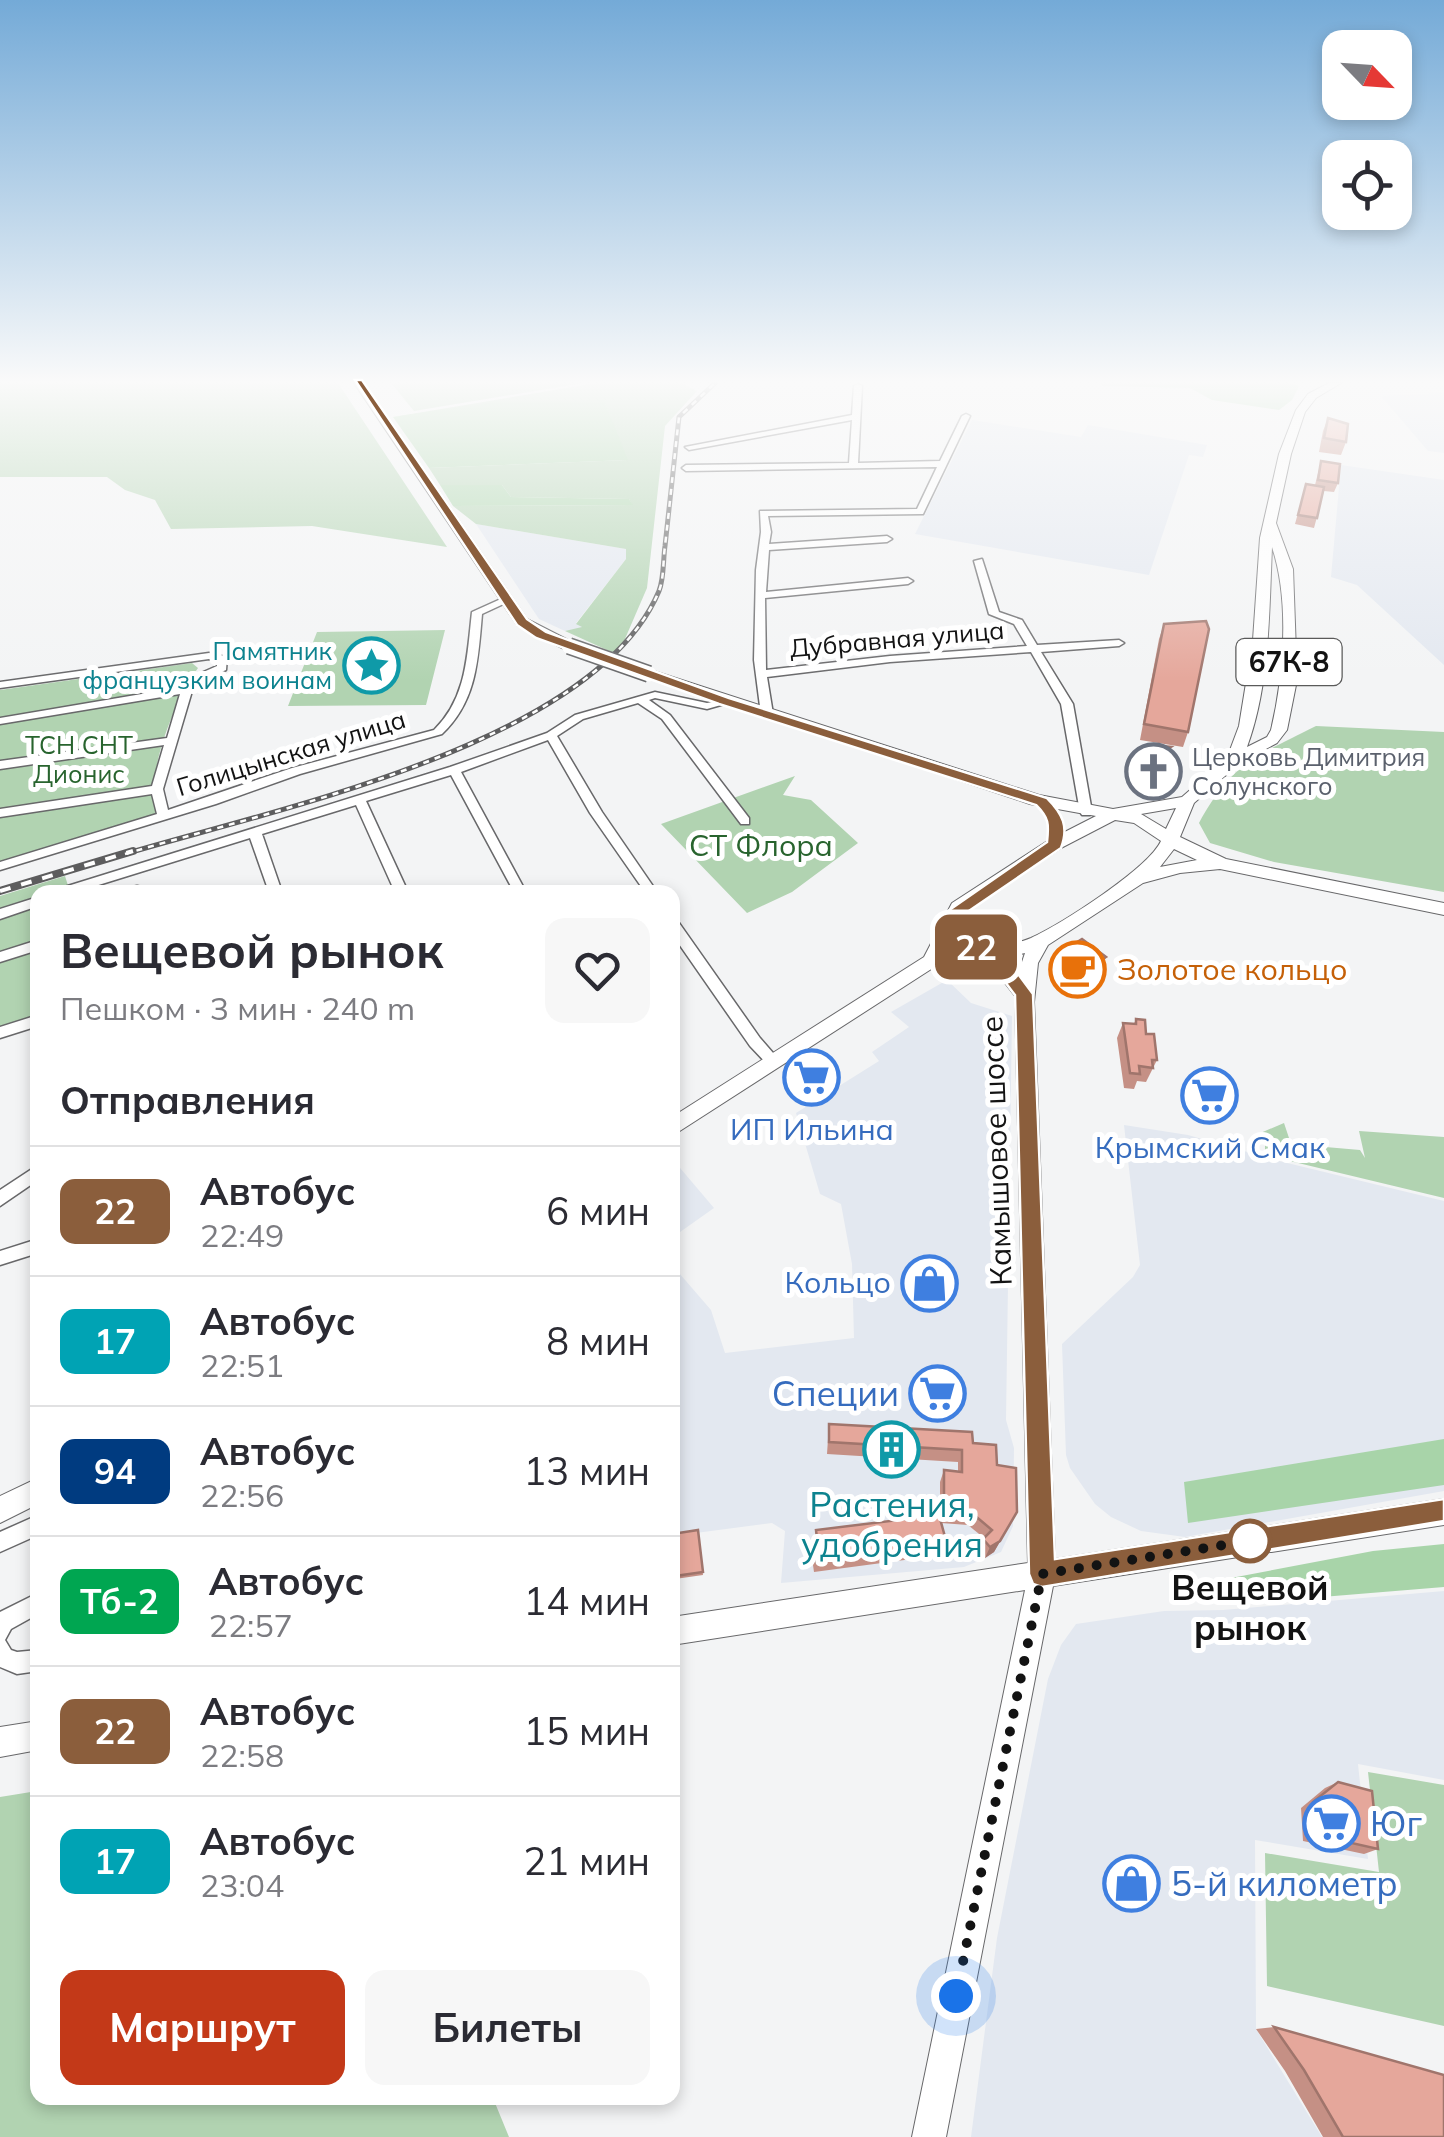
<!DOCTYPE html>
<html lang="ru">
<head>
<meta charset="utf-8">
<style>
  body { margin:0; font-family:Mulish,sans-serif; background:#f7f7f7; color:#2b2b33; height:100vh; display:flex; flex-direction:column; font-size:38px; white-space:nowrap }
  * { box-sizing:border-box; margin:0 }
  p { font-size:32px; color:#7c7c81 }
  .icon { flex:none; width:55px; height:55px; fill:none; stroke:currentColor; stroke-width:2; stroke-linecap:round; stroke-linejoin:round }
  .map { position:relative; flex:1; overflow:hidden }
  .panel { position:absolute; left:30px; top:885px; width:650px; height:1220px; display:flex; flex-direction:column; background:#fff; border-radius:20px; box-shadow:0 5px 15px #0003 }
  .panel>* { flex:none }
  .badge { padding:0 20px; border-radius:15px; font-size:35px; line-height:65px }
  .needle { width:65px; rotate:115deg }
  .fabs { position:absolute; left:1322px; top:30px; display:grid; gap:20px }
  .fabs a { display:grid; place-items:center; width:90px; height:90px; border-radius:20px; background:#fff; box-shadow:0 5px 15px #0003; font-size:50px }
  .you { position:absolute; width:50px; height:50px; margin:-25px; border:8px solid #fff; border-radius:50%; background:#1a73e8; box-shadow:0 0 0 15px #1a73e833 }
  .map>.badge { position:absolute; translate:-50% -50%; box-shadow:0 0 0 5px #fff }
  h2 { padding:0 30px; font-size:38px; line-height:90px }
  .round { display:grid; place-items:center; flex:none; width:105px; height:105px; border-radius:20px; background:#f7f7f7 }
  .head { display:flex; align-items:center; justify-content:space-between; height:170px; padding:0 30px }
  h1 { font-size:48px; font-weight:700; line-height:75px }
  .cta { display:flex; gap:20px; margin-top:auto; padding:20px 30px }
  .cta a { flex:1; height:115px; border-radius:20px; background:#c33918; color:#fff; font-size:40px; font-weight:700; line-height:115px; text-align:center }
  .cta a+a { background:#f7f7f7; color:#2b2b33 }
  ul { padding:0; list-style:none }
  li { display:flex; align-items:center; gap:30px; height:130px; padding:0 30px; border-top:2px solid #e1e1e2 }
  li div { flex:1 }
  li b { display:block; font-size:38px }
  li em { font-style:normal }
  li .badge { min-width:110px; font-weight:700; text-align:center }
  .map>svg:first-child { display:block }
</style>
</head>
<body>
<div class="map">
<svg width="1444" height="2137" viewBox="0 0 1444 2137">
  <rect width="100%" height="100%" fill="#f3f4f5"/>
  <path fill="#e3e8f0" d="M1444,393V453L1428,451L1381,396Z
    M972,420L1081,437L1088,425L1207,445L1203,457L1189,455L1149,575L915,534Z
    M1341,465L1444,480V665L1357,585L1331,577Z
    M476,524L626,549V559L576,623L583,626L580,629L565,631L539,619Z
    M947,980L971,1003L1012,1016L1006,1420L1014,1448L1013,1526L1001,1552L964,1567L781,1583L785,1531L772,1523L673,1536V1266L711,1310L725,1353L854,1338L852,1264L841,1204L820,1194L796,1113L879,1061L872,1052L909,1027L891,1012Z
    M1124,1125L1188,1135L1279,1161L1444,1201V1491L1185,1537L1141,1531L1111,1517L1095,1504L1070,1468L1066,1455L1062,1344L1133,1277L1140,1265Z
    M675,1162L714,1208L673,1237L672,1163Z
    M1444,1591V1780L1358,1764L1368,1859L1255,1840L1256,2029L1322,2137H971L997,1938L1048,1679L1061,1645L1076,1624L1164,1611L1223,1610Z"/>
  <path fill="#b1d3b1" d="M0,383H338L447,547L312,526L171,529L155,500L125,490L107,477H0Z
    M391,383H583L414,411Z
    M596,383H682L697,391L665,426L647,588L618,655L565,631L582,627L576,624L626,559V549L476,524L453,506L632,505L629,499L511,497L502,485H440L429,468L627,460L604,401L393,417Z
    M445,630L426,705L288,706L317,632Z
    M192,663L198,668C174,702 142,779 158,821L0,866V690Z
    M1316,726L1444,732V892L1274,862L1210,843L1199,823C1232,762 1257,756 1316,726Z
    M795,776L783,795L811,800L858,843L792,892L747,913L661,824Z
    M65,876L70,892H38L37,1023L0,1036V896Z
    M1284,1123L1291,1144L1360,1150L1365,1158L1359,1131L1444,1137V1198L1265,1155V1141H1276L1251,1137Z
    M1368,1772L1444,1785V2026L1267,1986L1265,1853L1379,1872Z
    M37,1791L38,2098H493L509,2137H0V1797Z"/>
  <path fill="#a8d4a9" d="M1100,383H1288L1299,386L1292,400L1279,410L1212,400L1190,388L1102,386Z
    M604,400L628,460L429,468L393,417L496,402Z
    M440,485H502L511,497L629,499L633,505L453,506Z
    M1444,1439V1485L1188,1523L1184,1482Z
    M1444,1544V1587L1225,1605L1210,1582L1373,1551Z"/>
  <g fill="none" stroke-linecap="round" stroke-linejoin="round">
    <defs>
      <path id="minor" d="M858,384L862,386L858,463L940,461L962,416L966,414L970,416L923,514L768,516L771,532L769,544L887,536L892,539L887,542L769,550L766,592L908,578L913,581L908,584L765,598L766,670L890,656L1027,646L1014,624L989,614L974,561L982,559L999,612L1022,620L1037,645L1119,640L1124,643L1119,646L1041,652L1073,704L1092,812L1090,815H1082L1080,812L1061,704L1031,652L890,662L767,677L773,714L767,717L761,714L754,660L756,570L761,532L760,511L917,509L937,467L686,471L682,468L686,465L849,463L852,420L689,450L685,447L852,415L854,386Z
        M503,598L512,600L482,614C478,659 477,701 442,734L300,774L216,804L0,870V862L157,814L152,794L0,817V809L152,786L164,745L0,769V761L167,738L180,694L0,724V718L183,687L192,677L217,666V661L209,659L0,688V682L209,653L227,657L226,670L200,681L192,691L163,789L168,810L292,768L434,730C467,698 467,655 472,612Z
        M655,692L707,703L728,699V703L707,709L655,698L649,700L670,715L749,818V824H741L662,719L638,703L583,719L557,736L602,812L657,892H645L590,813L548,740L461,772L526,892H514L451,775L366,801L408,892H395L356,805L262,834L282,892H269L250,838L76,892H56L58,889L450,767L547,733L575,715Z
        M137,886L142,887L144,892H132V887Z
        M38,897V906L0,919V909Z
        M672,918L677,920L760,1038L780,1061L778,1065H768L750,1046L672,934Z
        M38,940V950L0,962V952Z
        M38,1015V1026L0,1038V1027Z
        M38,1165V1180L0,1206V1190Z
        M38,1239V1253L0,1265V1251Z
        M38,1515V1535L0,1552V1532Z
        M38,1593V1614L11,1629L5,1640L11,1650L17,1652L38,1650V1671L17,1674L0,1667V1612Z"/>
      <path id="major" d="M354,383H364L527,619L574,643V649H564L517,625Z
        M1329,383H1341L1316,398L1305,412L1291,454L1276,523L1293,569L1297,680L1287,730L1277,743L1240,763L1194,803L1180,837L1226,859L1444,903V915L1220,869L1180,873L1143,883L1048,945L1038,963L1034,1002L1055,1559L1444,1499V1525L1053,1586L946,2137H912L1025,1590L672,1645V1617L1028,1563L1015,996L987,960L936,966L672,1136V1117L924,957L952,903L1049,840L1096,816L1030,804L642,674L654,671L1039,795L1113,809L1182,797L1227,758L1239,726L1253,640L1260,538L1279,454L1296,410L1308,394ZM1272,547C1290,601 1284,675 1271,730L1267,737L1247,747C1270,685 1269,612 1272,547ZM1176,808L1166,829L1141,814ZM1115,820L1134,823L1161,841C1148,869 1061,924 1031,938C1019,943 1006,945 993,946L966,929L965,911L1061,848ZM1174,849L1197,860L1160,867ZM952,936L967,949L945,951ZM1025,953L1019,971L1007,957Z
        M38,1478V1504L0,1523V1496Z
        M38,1721V1750L0,1757V1727Z"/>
    </defs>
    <use href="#minor" stroke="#68686a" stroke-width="3"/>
    <use href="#major" stroke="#68686a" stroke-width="2"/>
    <use href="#minor" fill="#fff" fill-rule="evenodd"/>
    <use href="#major" fill="#fff" fill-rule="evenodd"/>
    <defs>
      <path id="rail-far1" d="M125,854C271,810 595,744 659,591C664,579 663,560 665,546C670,503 674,460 679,417L715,383"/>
      <path id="rail" d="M0,891L133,851"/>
    </defs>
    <use href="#rail-far1" stroke="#5d5d5e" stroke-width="5"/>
    <use href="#rail" stroke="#5d5d5e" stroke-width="8"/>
    <use href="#rail-far1" stroke="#fff" stroke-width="2.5" stroke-dasharray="6" stroke-linecap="butt"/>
    <use href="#rail" stroke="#fff" stroke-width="4" stroke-dasharray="11" stroke-linecap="butt"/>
    <defs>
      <path id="major-bridge" d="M569,646L649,674"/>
    </defs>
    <use href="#major-bridge" stroke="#68686a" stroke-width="18" stroke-linecap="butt"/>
    <use href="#major-bridge" stroke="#fff" stroke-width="15"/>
  </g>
  <path fill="#c59085" d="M1328,418L1346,442L1341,455L1319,452L1323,431Z
    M1321,461L1338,483L1334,492L1324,491L1314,528L1295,524L1306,484L1315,485Z
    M1164,624L1188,732L1183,747L1140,740L1159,639Z
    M1152,745L1171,747L1164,767L1152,776L1146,774V765Z
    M1061,952L1100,972L1080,985L1056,967Z
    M1136,1019L1146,1034L1157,1060L1146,1082L1137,1081L1134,1089L1124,1088L1117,1038L1123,1023L1134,1024Z
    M829,1424L973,1443L997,1465L1017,1512L994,1552L985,1558L978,1549L984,1538L968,1525L941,1523L947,1544L942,1555L814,1572L812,1558L815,1547L816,1530L940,1517V1482L944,1470L958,1471V1462L827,1454Z
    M698,1530L703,1575L675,1579L672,1555Z
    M1338,1782L1378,1849L1364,1854L1303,1841L1301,1808L1325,1788Z
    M1274,2027L1444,2137H1323L1285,2071L1256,2029Z"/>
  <path fill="#a0756c" d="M1171,747L1164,767L1152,776L1159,755Z
    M1106,957L1100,972L1080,985L1085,970Z
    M1017,1512L994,1552L985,1558L990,1547Z"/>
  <path fill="#e5a79b" stroke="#a0756c" stroke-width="2.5" d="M1328,418L1348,424L1346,442L1324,438Z
    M1321,461L1340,464L1338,483L1318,480Z
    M1306,484L1324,487L1317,518L1298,515Z
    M1206,621L1209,629L1188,732L1144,724L1164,624Z
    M1152,745L1171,747L1159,755L1153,754Z
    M1082,939L1106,957L1085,970L1061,952Z
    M1136,1019L1145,1020L1146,1034H1154L1157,1060H1152L1153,1068L1139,1066L1140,1074L1130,1073L1123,1023L1136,1024Z
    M829,1424L972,1432L973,1443L996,1445L997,1465L1016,1468L1017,1512L1000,1541L990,1547L983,1539L992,1530L973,1514L944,1512V1470L962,1472V1450L829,1442Z
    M939,1515L947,1544L816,1562L814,1547H818L816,1530Z
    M698,1530L703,1572L675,1576L672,1534Z
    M1338,1782L1372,1791L1378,1849L1316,1835L1313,1802Z
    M1274,2027L1444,2075V2137H1343L1304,2070Z"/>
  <linearGradient id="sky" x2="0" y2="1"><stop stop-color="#74aad7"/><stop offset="0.56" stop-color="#fafafa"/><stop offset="1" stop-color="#fafafa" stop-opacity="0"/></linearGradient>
  <rect width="1444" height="682" fill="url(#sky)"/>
  <path fill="#8b5e3c" stroke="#fff" stroke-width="2.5" d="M355,380H362L527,619L546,632L729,698L1047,798C1063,814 1069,827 1061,848L963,915L969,934L1004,955L1033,994L1055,1559L1444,1499V1521L1042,1587L1033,1584L1029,1574L1015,995C1006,984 998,970 987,962C965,945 949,943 945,913L1047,842C1049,824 1049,818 1036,805L719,704L536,638L517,625Z"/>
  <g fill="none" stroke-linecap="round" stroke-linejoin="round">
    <path stroke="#131313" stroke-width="10" stroke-dasharray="0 18" d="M956,1996L1042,1574L1250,1541"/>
  </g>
  <defs>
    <symbol id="sight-ring" viewBox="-11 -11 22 22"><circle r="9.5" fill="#fff" stroke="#0f9aa8" stroke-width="1.5"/><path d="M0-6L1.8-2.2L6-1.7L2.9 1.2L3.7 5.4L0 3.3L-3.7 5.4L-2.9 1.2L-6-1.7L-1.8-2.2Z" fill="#0f9aa8"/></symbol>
    <symbol id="church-ring" viewBox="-11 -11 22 22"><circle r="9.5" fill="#fff" stroke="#6b7280" stroke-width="1.5"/><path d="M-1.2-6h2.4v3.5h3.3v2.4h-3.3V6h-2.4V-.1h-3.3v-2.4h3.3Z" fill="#6b7280"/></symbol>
    <symbol id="cafe-ring" viewBox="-11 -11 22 22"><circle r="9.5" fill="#fff" stroke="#e8710a" stroke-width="1.5"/><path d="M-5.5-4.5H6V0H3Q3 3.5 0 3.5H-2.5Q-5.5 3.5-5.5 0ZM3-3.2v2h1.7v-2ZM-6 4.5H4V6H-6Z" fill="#e8710a"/></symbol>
    <symbol id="supermarket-ring" viewBox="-11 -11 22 22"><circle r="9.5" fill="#fff" stroke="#3f7fe0" stroke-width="1.5"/><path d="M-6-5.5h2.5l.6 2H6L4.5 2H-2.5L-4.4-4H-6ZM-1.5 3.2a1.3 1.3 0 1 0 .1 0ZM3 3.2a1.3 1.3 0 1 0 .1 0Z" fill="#3f7fe0"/></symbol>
    <symbol id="shop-ring" viewBox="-11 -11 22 22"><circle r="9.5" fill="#fff" stroke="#3f7fe0" stroke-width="1.5"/><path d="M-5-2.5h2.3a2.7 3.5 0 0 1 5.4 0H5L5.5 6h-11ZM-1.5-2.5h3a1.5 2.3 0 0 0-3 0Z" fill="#3f7fe0"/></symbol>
    <symbol id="building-ring" viewBox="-11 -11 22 22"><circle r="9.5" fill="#fff" stroke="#0f9aa8" stroke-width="1.5"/><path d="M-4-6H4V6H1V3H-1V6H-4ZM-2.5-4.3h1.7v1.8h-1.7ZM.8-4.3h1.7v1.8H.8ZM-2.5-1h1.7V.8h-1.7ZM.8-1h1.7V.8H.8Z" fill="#0f9aa8"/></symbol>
  </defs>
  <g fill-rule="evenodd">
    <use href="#sight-ring" x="340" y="634" width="63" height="63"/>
    <use href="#church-ring" x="1122" y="740" width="63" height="63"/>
    <use href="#cafe-ring" x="1046" y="938" width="63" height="63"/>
    <use href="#supermarket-ring" x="780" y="1046" width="63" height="63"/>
    <use href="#supermarket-ring" x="1178" y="1064" width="63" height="63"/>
    <use href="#shop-ring" x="898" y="1252" width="63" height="63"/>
    <use href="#supermarket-ring" x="906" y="1362" width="63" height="63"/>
    <use href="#building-ring" x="860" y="1418" width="63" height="63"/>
    <use href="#supermarket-ring" x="1300" y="1792" width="63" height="63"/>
    <use href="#shop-ring" x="1100" y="1852" width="63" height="63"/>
  </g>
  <circle fill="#fff" stroke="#8b5e3c" stroke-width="5" cx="1250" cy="1541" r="20"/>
  <g text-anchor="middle" stroke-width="10" stroke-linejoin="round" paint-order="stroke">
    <g font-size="25" fill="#131313" stroke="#fff">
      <text transform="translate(897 639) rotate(-5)" y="9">Дубравная улица</text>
      <text transform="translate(291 753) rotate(-17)" y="9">Голицынская улица</text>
    </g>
    <g font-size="25" fill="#0d838f" stroke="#fff" text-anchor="end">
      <text x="332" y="660">Памятник<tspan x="332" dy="29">французким воинам</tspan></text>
    </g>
    <g font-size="25" fill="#28642e" stroke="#fff">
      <text x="79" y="754">ТСН СНТ<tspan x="79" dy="29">Дионис</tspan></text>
    </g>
    <g font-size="25" fill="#5b616d" stroke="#fff" text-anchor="start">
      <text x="1192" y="766">Церковь Димитрия<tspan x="1192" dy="29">Солунского</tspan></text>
    </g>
    <rect fill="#fff" stroke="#5a5a5a" stroke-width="2.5" x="1236.5" y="639" width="105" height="46" rx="8"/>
    <g font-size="28" font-weight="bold" fill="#131313">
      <text x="1289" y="672">67К-8</text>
    </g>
    <g font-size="30" fill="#28642e" stroke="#fff">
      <text x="761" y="856">СТ Флора</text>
    </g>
    <g font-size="30" fill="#c56008" stroke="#fff" text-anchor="start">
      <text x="1117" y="980">Золотое кольцо</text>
    </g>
    <g font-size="30" fill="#366cbe" stroke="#fff">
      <text x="812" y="1140">ИП Ильина</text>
      <text x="1210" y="1158">Крымский Смак</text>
      <text x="891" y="1293" text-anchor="end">Кольцо</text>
    </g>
    <g font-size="30" fill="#131313" stroke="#fff">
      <text transform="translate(997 1151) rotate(-92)" y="10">Камышовое шоссе</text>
    </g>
    <g font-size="35" fill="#366cbe" stroke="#fff" text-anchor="start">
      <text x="899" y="1406" text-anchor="end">Специи</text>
      <text x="1370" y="1836">Юг</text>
      <text x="1171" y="1896">5-й километр</text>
    </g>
    <g font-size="35" fill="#0d838f" stroke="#fff">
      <text x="892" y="1517">Растения,<tspan x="892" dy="40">удобрения</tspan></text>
    </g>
    <g font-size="35" font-weight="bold" fill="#131313" stroke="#fff">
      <text x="1250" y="1600">Вещевой<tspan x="1250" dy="40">рынок</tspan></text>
    </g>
  </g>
</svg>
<div class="fabs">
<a><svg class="needle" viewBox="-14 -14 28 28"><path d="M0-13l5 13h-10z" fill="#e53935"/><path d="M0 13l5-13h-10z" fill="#7c7c81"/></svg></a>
<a><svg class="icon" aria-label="locate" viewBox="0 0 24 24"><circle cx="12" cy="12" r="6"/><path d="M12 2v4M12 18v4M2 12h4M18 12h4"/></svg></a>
</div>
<div class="you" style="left:956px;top:1996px"></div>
<b class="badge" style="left:976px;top:947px;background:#8b5e3c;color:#fff">22</b>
<section class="panel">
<div class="head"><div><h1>Вещевой рынок</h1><p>Пешком · 3 мин · 240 m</p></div><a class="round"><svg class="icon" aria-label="heart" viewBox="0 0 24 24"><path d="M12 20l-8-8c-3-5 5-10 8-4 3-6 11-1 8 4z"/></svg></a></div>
<h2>Отправления</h2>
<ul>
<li><span class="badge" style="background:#8b5e3c;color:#fff">22</span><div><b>Автобус</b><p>22:49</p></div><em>6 мин</em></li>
<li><span class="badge" style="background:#00a3b4;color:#fff">17</span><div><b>Автобус</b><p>22:51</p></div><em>8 мин</em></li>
<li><span class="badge" style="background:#003b80;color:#fff">94</span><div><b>Автобус</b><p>22:56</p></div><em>13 мин</em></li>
<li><span class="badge" style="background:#00a651;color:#fff">Тб-2</span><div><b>Автобус</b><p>22:57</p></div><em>14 мин</em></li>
<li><span class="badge" style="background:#8b5e3c;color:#fff">22</span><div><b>Автобус</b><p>22:58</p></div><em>15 мин</em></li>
<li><span class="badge" style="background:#00a3b4;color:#fff">17</span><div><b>Автобус</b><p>23:04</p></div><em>21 мин</em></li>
</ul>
<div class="cta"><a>Маршрут</a><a>Билеты</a></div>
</section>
</div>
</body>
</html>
